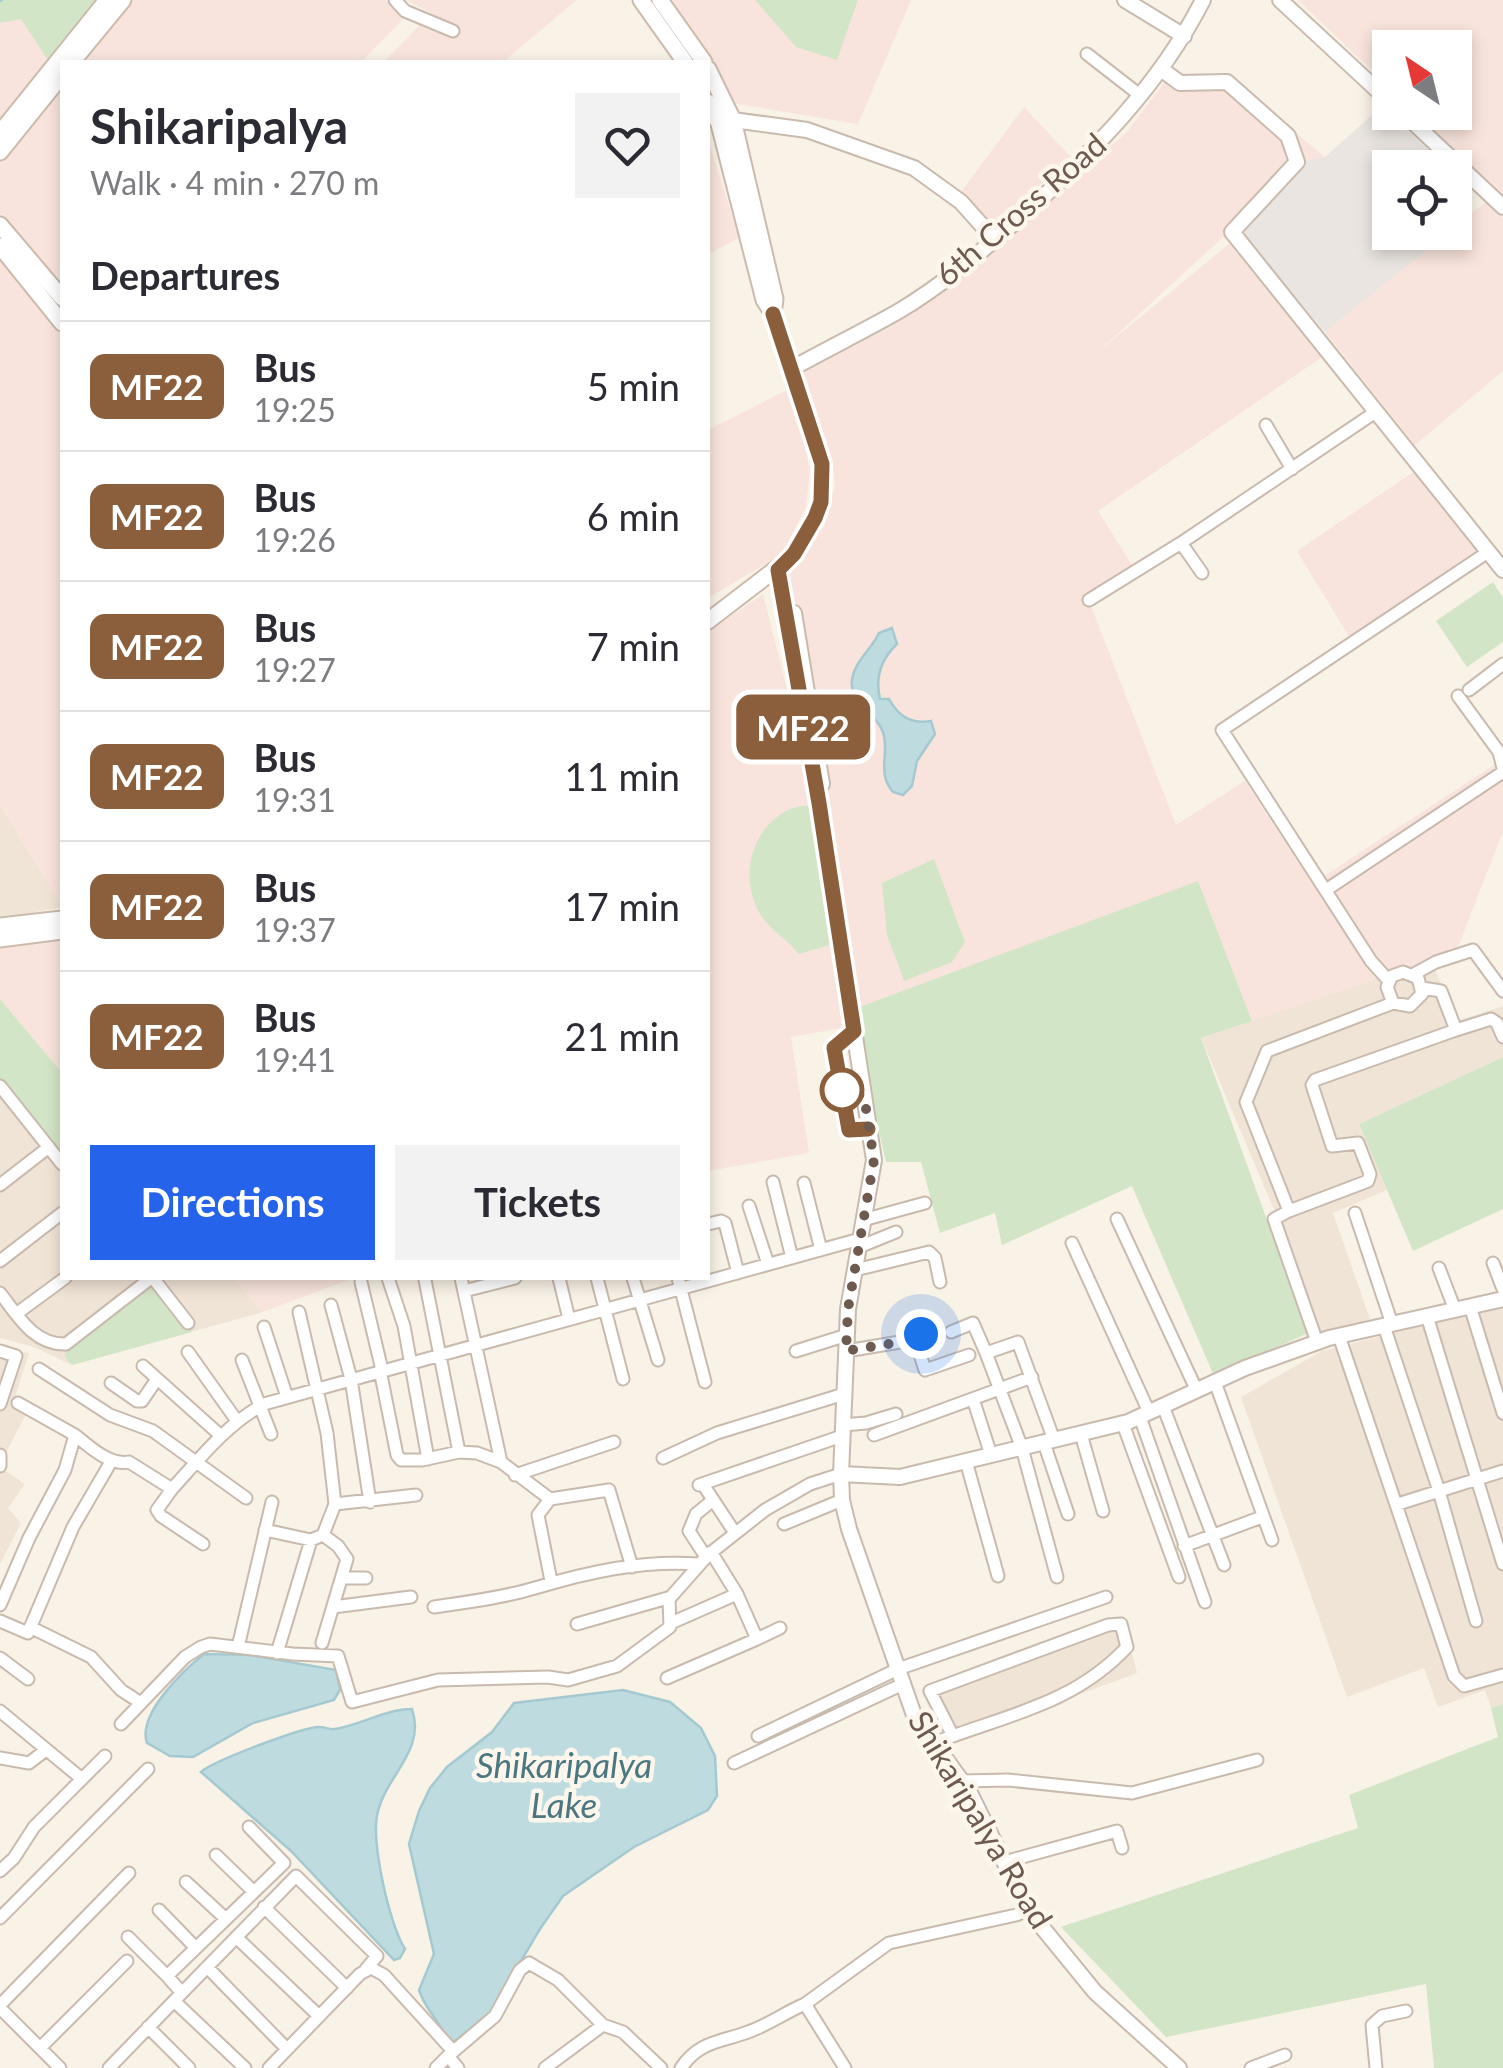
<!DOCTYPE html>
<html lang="en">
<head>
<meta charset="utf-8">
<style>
  body { margin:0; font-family:Lato,sans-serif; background:#f2f2f3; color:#2b2b33; height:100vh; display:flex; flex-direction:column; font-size:38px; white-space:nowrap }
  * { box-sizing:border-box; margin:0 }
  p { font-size:32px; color:#7c7c81 }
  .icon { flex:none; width:55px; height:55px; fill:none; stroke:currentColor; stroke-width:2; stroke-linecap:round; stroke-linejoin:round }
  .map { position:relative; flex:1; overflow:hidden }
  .drawer { position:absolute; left:60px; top:60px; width:650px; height:1220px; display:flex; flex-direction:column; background:#fff; border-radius:0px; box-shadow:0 5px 15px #0003 }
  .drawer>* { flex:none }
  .badge { padding:0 20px; border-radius:15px; font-size:35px; line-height:65px }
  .needle { width:65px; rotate:325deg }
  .fabs { position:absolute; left:1372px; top:30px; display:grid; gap:20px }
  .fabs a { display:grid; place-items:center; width:100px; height:100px; border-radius:0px; background:#fff; box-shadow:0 5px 15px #0003; font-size:50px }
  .you { position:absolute; width:50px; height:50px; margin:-25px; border:8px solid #fff; border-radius:50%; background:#1a73e8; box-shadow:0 0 0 15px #1a73e833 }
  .map>.badge { position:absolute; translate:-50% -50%; box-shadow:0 0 0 5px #fff }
  h2 { padding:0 30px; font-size:38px; line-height:90px }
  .round { display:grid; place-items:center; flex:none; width:105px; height:105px; border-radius:0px; background:#f2f2f3 }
  .head { display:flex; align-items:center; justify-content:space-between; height:170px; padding:0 30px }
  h1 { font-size:48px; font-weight:700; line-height:75px }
  .primary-button { display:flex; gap:20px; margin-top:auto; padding:20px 30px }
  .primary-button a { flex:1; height:115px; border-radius:0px; background:#2563eb; color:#fff; font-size:40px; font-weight:700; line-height:115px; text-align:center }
  .primary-button a+a { background:#f2f2f3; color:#2b2b33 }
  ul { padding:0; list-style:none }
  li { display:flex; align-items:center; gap:30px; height:130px; padding:0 30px; border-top:2px solid #e1e1e2 }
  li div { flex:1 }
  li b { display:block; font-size:38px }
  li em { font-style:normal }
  li .badge { min-width:110px; font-weight:700; text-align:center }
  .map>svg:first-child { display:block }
</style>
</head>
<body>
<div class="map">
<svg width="1503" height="2068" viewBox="0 0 1503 2068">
  <rect width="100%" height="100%" fill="#f9f2e6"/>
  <path fill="#f0e4d6" d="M0,805L62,905V907L0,919Z
    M1431,960L1457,1021L1503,1006V1057L1359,1124L1387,1190L1333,1213L1370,1319L1319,1335L1284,1233L1201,1038Z
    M0,999L62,1073V1278H233L263,1312L72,1365L34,1347L0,1338Z
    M1503,1306V1704L1491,1708L1485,1690L1438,1707L1424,1668L1347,1697L1241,1397L1322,1351Z
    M0,1348L29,1353L12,1406L25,1416L7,1451L4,1470L25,1484L8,1508L21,1523L0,1564Z
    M1123,1618L1137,1673L950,1742L921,1690Z"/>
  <path fill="#f8e4dc" d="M95,0H385L403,19L361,62H62V906L0,805V23L21,18L48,59Z
    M406,0H577L503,62H384L431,13Z
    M668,0H911L858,124L732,103L714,66Z
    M1298,0H1503V196L1416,113L1455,112V48H1390V88Z
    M1167,79L1233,81L1325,157L1297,162L1235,226L1098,352L1229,244L1322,357L1098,511L1135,570L1089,601L1176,825L1245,781L1312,884L1503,759V831L1458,947L1431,960L1252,1021L1198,882L851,1010L853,1026L791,1037L809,1153L708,1171V632L763,594L802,749L780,568L809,517L824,528L826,511L835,486L833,465L799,372L920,307L952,282L1126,133Z
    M1024,107L1071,157L994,227L961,192Z
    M708,139L739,238L708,254Z
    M1486,202L1503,218V371L1415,445L1325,332L1448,233L1455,232V227Z
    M791,388L810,469L806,507L782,554L708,598V430Z
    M1415,471L1478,549L1350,638L1297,551Z
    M62,933V1073L0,999V942Z
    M233,1278H353L263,1312Z"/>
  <path fill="#eae5e0" d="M1381,107L1448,167L1390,168V232L1448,233L1325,332L1235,226L1297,162L1325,157Z"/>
  <path fill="#d3e5c7" d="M0,0H95L48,60L21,19L0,23Z
    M755,0H858L837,60L796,47Z
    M1493,582L1503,598V642L1467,667L1436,621Z
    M819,805L840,942L799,954C787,939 770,930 760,914C739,879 750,829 788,810C797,805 809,806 819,805Z
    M934,859L965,942L952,962L904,981L887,935L882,883Z
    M1198,881L1252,1021L1201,1038L1308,1333L1214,1376L1132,1186L1002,1245L995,1213L940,1233L921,1162H886L851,1010Z
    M0,999L62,1073V1164L0,1086Z
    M1503,1057V1209L1413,1251L1359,1124Z
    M151,1278H167L159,1284L192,1332L72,1365L65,1357L66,1344Z
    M1503,1704V2068H1434L1426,1984L1166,2037L1061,1927L1358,1828L1349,1795L1498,1737L1491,1708Z"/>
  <path fill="#bedbe0" stroke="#a5c9d0" stroke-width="2.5" d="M892,628L897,644C880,660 875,678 880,699H889C899,717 911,724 931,721L935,734L917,761L912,786L903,795L893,792C876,772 890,754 883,732C876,712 849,703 852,680C854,662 872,649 879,633Z
    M204,1654L250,1655L336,1670L340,1690L334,1700L253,1723L193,1757L170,1756L147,1743C137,1714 184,1670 204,1654Z
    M623,1690L670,1702L701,1728L715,1756L717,1796L708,1810L634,1847L563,1896L540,1929L490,2013L449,2046C442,2021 427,2014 419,1990L434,1954L409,1844L419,1811L430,1788L447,1767L492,1732L514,1703Z
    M412,1709C426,1750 387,1775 378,1811C370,1839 389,1924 405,1949L400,1958L394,1960L291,1851L201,1772C213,1761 305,1726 320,1727C325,1727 330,1730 335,1729C361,1725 386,1709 412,1709Z"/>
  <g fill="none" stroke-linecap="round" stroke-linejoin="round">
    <path stroke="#a5c9d0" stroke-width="2.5" d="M0,1L2,0"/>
    <defs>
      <path id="minor" d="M395,0L405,11L453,31
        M1087,54L1141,96
        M1266,425L1292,469
        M1181,543L1202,573
        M1089,600L1181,543L1377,411
        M1469,690L1503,664
        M1458,696L1499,752L1503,768
        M1326,890L1503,772
        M1414,974L1436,962L1473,950L1503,991
        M1389,981L1371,961L1222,730L1488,552
        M1456,1030L1491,1019L1497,1023L1503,1037
        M0,1086L62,1164
        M773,1182L792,1258
        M804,1183L821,1250
        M0,1185L49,1147
        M749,1206L768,1264
        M1289,1211L1368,1181L1370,1174L1358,1143L1332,1146L1312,1085L1315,1080L1456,1030L1441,991L1422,988
        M1355,1213L1392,1324
        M1117,1219L1197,1391
        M863,1220L925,1203
        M708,1224L721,1221L725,1223L738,1273
        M1072,1243L1149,1412
        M859,1247L896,1232
        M0,1261L62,1213
        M1493,1263L1503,1289
        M1439,1268L1455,1310
        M855,1270L929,1252L935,1258L940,1282
        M153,1278L188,1323
        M388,1278L404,1326L428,1459
        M461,1278L501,1462
        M559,1278L569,1319
        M597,1278L623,1379
        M633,1278L658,1360
        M678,1278L705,1382
        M425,1280L459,1452
        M361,1282L382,1370
        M464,1291L515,1278
        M0,1293C18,1316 34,1345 66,1344L151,1278
        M331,1305L351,1379L370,1502
        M1470,1306L1503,1413
        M16,1314L65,1278
        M1427,1316L1503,1564
        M1384,1326L1439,1491L1476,1621
        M264,1327L287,1397
        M951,1332L973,1323L986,1353L1018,1342L1054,1440
        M914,1336L925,1370L969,1355
        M1339,1336L1454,1676L1464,1686L1503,1675
        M1317,1342L1274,1219L1289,1211L1246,1102L1267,1051L1393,1003L1410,1006L1422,994L1418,978L1403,972L1392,976L1387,987L1393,1003
        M0,1351L16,1356L0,1404
        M796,1351L847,1335
        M846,1351L900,1342L920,1334
        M188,1352L237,1421
        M986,1353L1022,1448L1057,1577
        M242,1360L271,1434
        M143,1366L220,1435
        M39,1369L110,1415L153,1431L246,1498
        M380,1370L397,1455L401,1460H422L459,1452L477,1453L501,1462L550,1499L609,1490L632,1567
        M1215,1382L1272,1540
        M111,1383L137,1401H142L157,1379
        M18,1403L75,1435
        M975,1405L991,1455
        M1163,1406L1224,1565
        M1140,1417L1205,1602
        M1123,1424L1179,1577
        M843,1425L866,1423L896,1414
        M1081,1434L1103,1511
        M874,1435L1032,1377
        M1044,1443L1068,1514
        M0,1455V1466
        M663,1458L717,1433L844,1394
        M966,1461L998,1576
        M515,1475L614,1442
        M699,1485L842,1436
        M172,1489L157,1510L161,1516L203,1544
        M706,1489L735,1533
        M550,1499L538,1515L551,1581
        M335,1504L416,1495
        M1398,1504L1503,1471
        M784,1524L842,1500
        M265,1530L311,1540L323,1535L335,1504L327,1433L299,1312
        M1184,1546L1262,1517
        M706,1557L689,1531L696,1514L713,1500
        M342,1578H366
        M0,1605L29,1538L65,1470L75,1435C90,1447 110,1466 129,1462L172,1489C201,1457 226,1425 264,1404L860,1239
        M333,1607L411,1597
        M434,1607C467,1602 502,1598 535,1588C588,1572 642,1560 698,1564
        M0,1621L28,1633L73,1527L112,1460
        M671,1623L737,1594
        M577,1624L671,1597
        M30,1627L91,1657L121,1690L141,1703
        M757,1639L780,1628
        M322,1643L347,1559L338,1546L323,1535
        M238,1647L272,1502
        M277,1653L311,1540
        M0,1658L28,1679
        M667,1678L757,1639L737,1594L711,1552
        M0,1711L82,1779
        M121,1724L185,1657L201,1647L210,1644L293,1654L338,1656L352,1702L438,1680L548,1677L568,1680L617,1666L670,1627L669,1599L708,1555L765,1510L810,1484L841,1474
        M758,1736L898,1669L1106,1597
        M934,1743C1005,1715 1073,1705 1127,1647L1121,1624L1108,1625L930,1691L953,1736
        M0,1758L29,1763L46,1750
        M734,1763L903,1684
        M962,1781L1008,1780L1132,1793L1257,1760
        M216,1855L254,1892
        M1004,1862L1117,1831L1122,1848
        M0,1871L14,1858L34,1827L105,1756
        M186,1882L226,1919
        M264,1907L347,1988
        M159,1910L196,1948
        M0,1918L148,1769
        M128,1937L167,1976
        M236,1937L319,2016
        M207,1967L287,2049
        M182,1993L167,1976L284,1863L249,1827
        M0,2005L129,1873
        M0,2008L60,2068
        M148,2027L189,2068
        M40,2048L127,1961
        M448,2056L495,2016L520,1970L529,1963L558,1980L603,2025L623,2032L661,2068
        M109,2068L174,2001
        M245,2068L174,2001L296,1876L377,1956L366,1969
        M269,2068L360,1974L371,1968L384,1975L453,2051
        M436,2068L448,2056L458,2068
        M545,2068L603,2025
        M681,2068C699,2041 721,2042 748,2032C768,2025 786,2012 805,2004
        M845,2068L805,2004L889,1943L1016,1915L1028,1910
        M1251,2068L1285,2055
        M1376,2068L1372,2025L1382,2016L1406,2011"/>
      <path id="tertiary" d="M1125,0L1184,36
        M1280,0L1390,102
        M1161,69L1180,83L1227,82L1288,136L1297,162L1232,232L1503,570
        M1402,112L1503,207
        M725,123L733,120L807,130L914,168L961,202L995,240
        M791,369C827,349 864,331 899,311C943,285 983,250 1021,217C1093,152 1159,86 1203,0
        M777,570L819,803L874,1160L848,1309L841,1474L842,1500L849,1529L914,1715L969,1791L1028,1910L1095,1992L1179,2068
        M794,613L822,784
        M841,1474L900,1477L1128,1422L1245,1368L1329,1338L1503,1299"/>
      <path id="secondary" d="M641,0L685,62
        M660,0L704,62
        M72,62L123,0
        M708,69L733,120L775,299L773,314L822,464L821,503L794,555L708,621
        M708,102L719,124L764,300L773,314
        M0,133L107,0
        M0,152L62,75
        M0,225L62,298
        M0,246L62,323
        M0,926L62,919
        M0,939L62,931"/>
    </defs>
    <use href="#minor" stroke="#c9baae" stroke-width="15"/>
    <use href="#tertiary" stroke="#c9baae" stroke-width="18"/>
    <use href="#secondary" stroke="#ccbbad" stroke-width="19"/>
    <use href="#minor" stroke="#fff" stroke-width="11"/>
    <use href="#tertiary" stroke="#fff" stroke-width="14"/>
    <use href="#secondary" stroke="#fff" stroke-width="15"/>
  </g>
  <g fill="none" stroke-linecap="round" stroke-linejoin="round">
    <defs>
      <path id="line" d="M773,314L822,464L821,502L815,518L794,554L778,570L819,803L854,1031L834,1048L849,1130L868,1129"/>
    </defs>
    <use href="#line" stroke="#fff" stroke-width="22"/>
    <use href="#line" stroke="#8b5e3c" stroke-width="15"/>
    <path stroke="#6f5a4f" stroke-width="10" stroke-dasharray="0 18" d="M842,1090L864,1096L874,1160L848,1309L846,1351L900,1342L921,1334"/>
  </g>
  <circle fill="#fff" stroke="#8b5e3c" stroke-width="5" cx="842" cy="1090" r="20"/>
  <g text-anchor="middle" stroke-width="9" stroke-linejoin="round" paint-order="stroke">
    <g font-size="32" fill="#6f5a4f" stroke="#fcf6ec">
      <text transform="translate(1021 210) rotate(-41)" y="11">6th Cross Road</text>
      <text transform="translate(980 1820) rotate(59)" y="11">Shikaripalya Road</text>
    </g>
    <g font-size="35" font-style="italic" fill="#4c7680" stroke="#fcf6ec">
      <text x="564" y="1778">Shikaripalya<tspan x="564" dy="40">Lake</tspan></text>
    </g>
  </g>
</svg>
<div class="fabs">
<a><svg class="needle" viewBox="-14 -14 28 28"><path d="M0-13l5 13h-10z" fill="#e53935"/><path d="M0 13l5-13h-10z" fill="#7c7c81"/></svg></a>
<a><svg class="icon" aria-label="locate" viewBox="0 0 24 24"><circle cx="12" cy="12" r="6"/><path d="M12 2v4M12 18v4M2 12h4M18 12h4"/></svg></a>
</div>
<div class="you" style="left:921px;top:1334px"></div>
<b class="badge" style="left:803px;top:727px;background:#8b5e3c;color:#fff">MF22</b>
<section class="drawer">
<div class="head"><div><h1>Shikaripalya</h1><p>Walk · 4 min · 270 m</p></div><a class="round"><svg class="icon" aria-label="heart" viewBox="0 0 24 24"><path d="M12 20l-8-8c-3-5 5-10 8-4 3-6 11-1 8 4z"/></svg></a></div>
<h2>Departures</h2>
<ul>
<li><span class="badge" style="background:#8b5e3c;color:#fff">MF22</span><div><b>Bus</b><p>19:25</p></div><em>5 min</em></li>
<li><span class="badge" style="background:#8b5e3c;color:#fff">MF22</span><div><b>Bus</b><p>19:26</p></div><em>6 min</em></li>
<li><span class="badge" style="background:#8b5e3c;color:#fff">MF22</span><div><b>Bus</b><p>19:27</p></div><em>7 min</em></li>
<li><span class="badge" style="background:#8b5e3c;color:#fff">MF22</span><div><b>Bus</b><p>19:31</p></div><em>11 min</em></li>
<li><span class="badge" style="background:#8b5e3c;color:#fff">MF22</span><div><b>Bus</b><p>19:37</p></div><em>17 min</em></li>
<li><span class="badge" style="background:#8b5e3c;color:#fff">MF22</span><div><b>Bus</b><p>19:41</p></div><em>21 min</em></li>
</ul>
<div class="primary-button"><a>Directions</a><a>Tickets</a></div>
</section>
</div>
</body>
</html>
